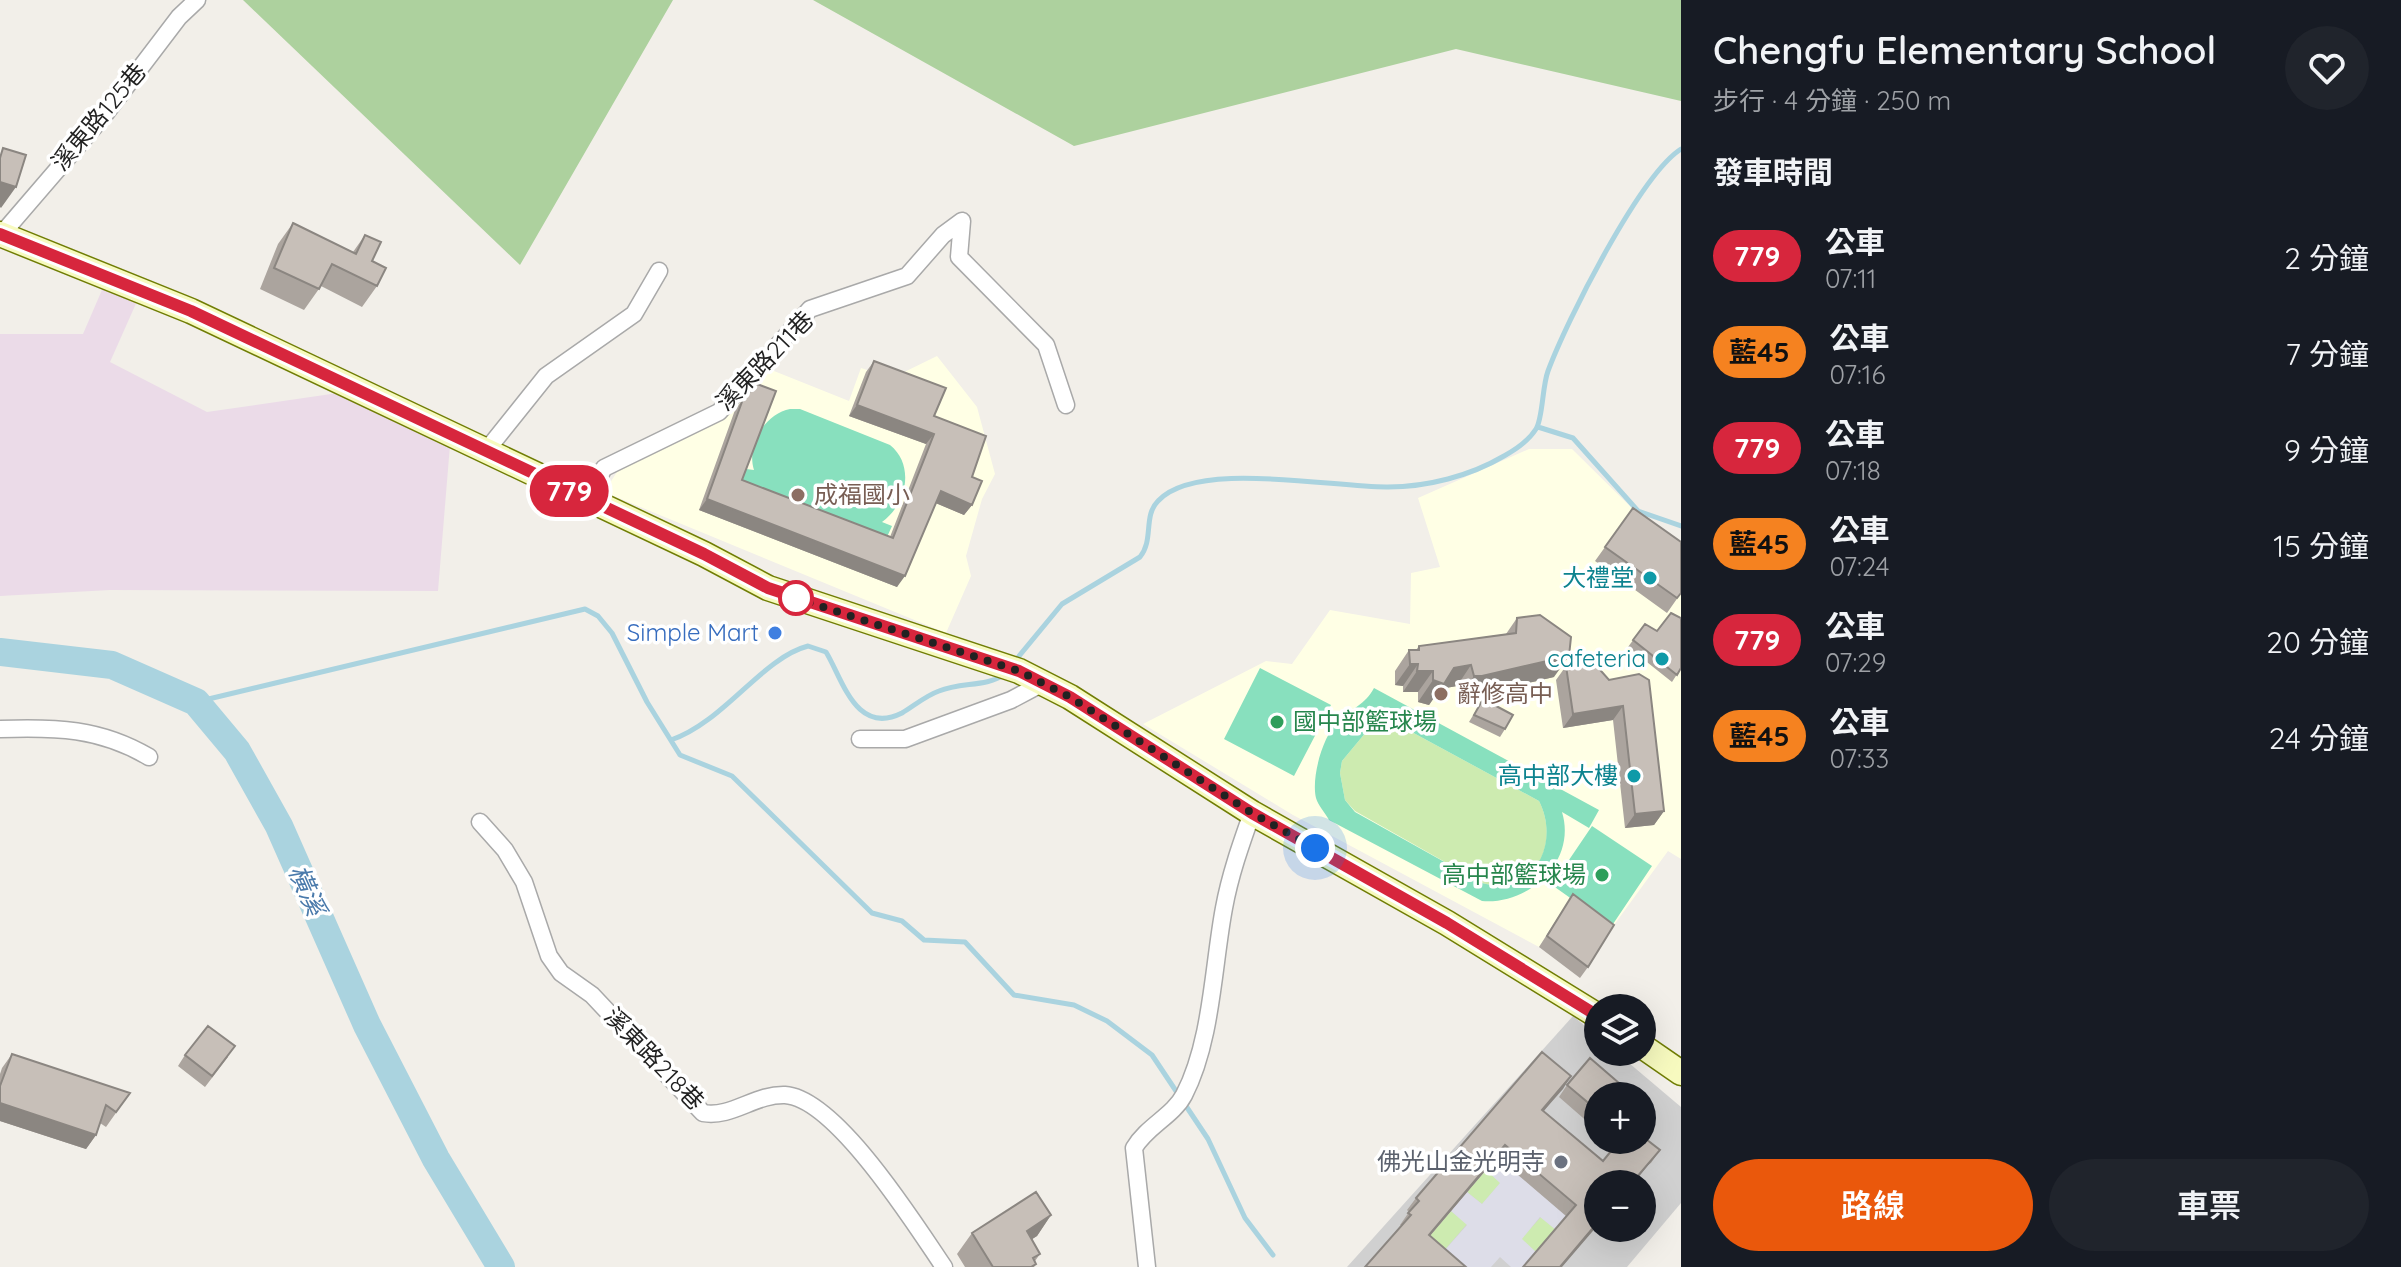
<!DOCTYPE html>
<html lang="zh-TW">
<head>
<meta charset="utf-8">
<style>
  body { margin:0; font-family:Quicksand,"Noto Sans TC",sans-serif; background:#20242c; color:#f1f3f6; height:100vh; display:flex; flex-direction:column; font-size:30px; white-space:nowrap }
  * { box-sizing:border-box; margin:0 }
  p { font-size:26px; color:#9ea1a6 }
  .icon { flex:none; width:44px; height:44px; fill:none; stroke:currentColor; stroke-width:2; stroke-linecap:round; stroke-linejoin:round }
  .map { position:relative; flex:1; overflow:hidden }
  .side { display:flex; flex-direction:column; background:#171b24; width:720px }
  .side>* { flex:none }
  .badge { padding:0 16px; border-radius:26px; font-size:28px; line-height:52px }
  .buttons { position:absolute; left:1584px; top:994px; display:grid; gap:16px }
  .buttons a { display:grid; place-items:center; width:72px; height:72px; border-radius:50%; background:#171b24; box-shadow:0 8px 32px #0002; font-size:40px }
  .you { position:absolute; width:40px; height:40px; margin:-20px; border:6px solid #fff; border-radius:50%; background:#1a73e8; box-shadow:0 0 0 12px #1a73e833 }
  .map>.badge { position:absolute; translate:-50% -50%; box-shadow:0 0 0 4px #fff }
  h2 { padding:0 32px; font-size:30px; line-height:72px }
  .round { display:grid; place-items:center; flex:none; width:84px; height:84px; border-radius:42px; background:#20242c }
  .headline { display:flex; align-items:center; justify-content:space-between; height:136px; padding:0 32px }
  h1 { font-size:38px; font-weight:600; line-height:60px }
  .cta { display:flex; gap:16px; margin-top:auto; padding:16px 32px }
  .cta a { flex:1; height:92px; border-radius:48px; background:#ea580c; color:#fff; font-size:32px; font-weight:600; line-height:92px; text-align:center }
  .cta a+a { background:#20242c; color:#f1f3f6 }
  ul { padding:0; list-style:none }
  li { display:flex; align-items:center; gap:24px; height:96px; padding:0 32px }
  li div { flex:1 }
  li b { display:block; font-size:30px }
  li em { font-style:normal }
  li .badge { min-width:88px; font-weight:700; text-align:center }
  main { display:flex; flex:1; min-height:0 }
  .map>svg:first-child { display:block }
</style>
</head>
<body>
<main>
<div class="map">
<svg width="1681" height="1267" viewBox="0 0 1681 1267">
  <rect width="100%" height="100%" fill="#f2efe9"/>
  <path fill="#ebdbe8" d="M105,283L138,299L110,362L207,412L338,393L450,445L438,591L110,590L0,596V334H83Z"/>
  <path fill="#ffffe5" d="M937,356L977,407L995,474L982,499L966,556L971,576L946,633L604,492L619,469L685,439L727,413L769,369L849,401L861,368L892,378Z
    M1529,449H1572L1657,533L1681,546V859L1668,851L1606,936L1565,906L1539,947L1293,815L1143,724L1266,661L1292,664L1330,610L1410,624L1411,573L1440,567L1418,498Z"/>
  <path fill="#d0d0d0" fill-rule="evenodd" d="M1573,1016L1598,1037V1052H1616L1681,1107V1203L1627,1267H1347ZM1598,1096H1642V1140H1598ZM1598,1184H1642V1228H1598Z"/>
  <path fill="#cdebb0" d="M1386,722L1397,724L1539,801C1561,844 1534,897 1482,883L1355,811L1345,800L1340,773L1342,761L1372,725Z
    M1486,1170L1501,1182L1482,1204L1467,1192Z
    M1451,1211L1467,1224L1436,1260L1420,1247Z
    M1541,1217L1556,1230L1537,1253L1521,1239Z"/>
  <path fill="#add19e" d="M243,0H673L520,265Z
    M813,0H1681V101L1456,49L1074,146Z"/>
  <path fill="#88e0be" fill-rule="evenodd" d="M790,409H800L890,445C915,465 907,504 882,522L892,526L887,537L741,481L746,469L754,470C746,445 765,414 790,409Z
    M1260,668L1331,705L1294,776L1224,739Z
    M1374,688L1599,810L1589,828L1562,812C1577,861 1529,905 1482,901L1329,820C1325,813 1318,805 1316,798C1311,777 1323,736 1338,721C1352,708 1365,705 1374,688ZM1386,722L1397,724L1539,801C1561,844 1533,897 1482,883L1355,812L1345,800L1340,773L1342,761L1372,725Z
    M1592,826L1652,866L1611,927L1552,885Z"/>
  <path fill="#dddde8" d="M1497,1157L1568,1217L1556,1230L1540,1217L1522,1239L1537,1253L1525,1267H1511L1500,1257L1491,1267H1444L1436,1260L1467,1225L1451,1211L1467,1192L1482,1204L1500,1183L1486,1170Z"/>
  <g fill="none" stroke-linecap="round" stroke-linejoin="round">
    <path stroke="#aad3df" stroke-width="5" d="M1538,427L1573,438L1638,511L1681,526
      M1015,661L1062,604L1140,557C1154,540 1143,516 1158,501C1196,459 1334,488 1388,487C1427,487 1470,476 1504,456C1515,450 1529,440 1536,429C1543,418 1542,387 1548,371C1566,322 1640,175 1681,149
      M196,702L585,609L598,616L612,633L647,702L680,755L732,776L872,913L902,921L924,940L965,942L1014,995L1074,1005L1107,1021L1152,1055L1208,1139L1245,1218L1273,1255
      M671,740C724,722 762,658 808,646L826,652C843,680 856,736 902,713C914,706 925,696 939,691C961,682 985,687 1004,675"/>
    <path stroke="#aad3df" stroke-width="28" d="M0,652L112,665L196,702L237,751L279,826L367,1025L436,1159L501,1267"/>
    <defs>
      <path id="street" d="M1,235L106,113L179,17L197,0
        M486,451L546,376L634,314L659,271
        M587,499L604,468L719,412L810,309L907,276L943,235L962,221L959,257L1046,345L1066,405
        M0,729C55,727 100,728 149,757
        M860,739H905L1011,700L1043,683
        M480,822L505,850L524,882L549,956L561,973L592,995L703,1113C732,1118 755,1094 785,1095C836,1098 916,1226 944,1267
        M1147,1267L1134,1148C1147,1126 1173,1116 1184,1095C1212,1041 1213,966 1224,908C1230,875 1241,844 1252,813"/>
      <path id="secondary" d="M0,234L191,311L704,554L768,588L1019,671L1070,697L1252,813L1447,923L1598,1016
        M1642,1046L1681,1073"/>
    </defs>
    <use href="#street" stroke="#a9a9a9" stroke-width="19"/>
    <use href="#secondary" stroke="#707d05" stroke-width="27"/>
    <use href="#street" stroke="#fff" stroke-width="16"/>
    <use href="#secondary" stroke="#f7fabf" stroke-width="24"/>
  </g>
  <path fill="#aba49e" d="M293,223L353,252L365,235L377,286L362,307L321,286L304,310L260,289L278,244Z
    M874,361L934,416L972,477V505L964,515L936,503L897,587L699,510L735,410L743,399L742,480L890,537L926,444L849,416L866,372Z
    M1633,508L1681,593L1667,613L1595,561Z
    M1517,618L1554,677L1467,697H1459L1457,686L1440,689L1429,705L1418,702V692H1403V686L1395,685V671L1409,650H1416L1419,646L1506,634Z
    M1645,624L1681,668L1672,682L1628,647Z
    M1566,666L1609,680L1639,674L1664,811L1654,825L1625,828L1613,720L1563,728L1556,680Z
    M1483,699L1505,729L1500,737L1469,722Z
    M1573,894L1588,967L1580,978L1539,947Z
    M12,1054L130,1093L106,1127L100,1123L96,1135L86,1149L0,1121V1074L2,1068Z
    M185,1055L228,1057L205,1087L178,1066Z
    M1571,1076L1544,1111L1603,1161L1615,1146L1609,1140H1642L1660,1150L1651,1163L1566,1216L1497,1157L1430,1236L1400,1225L1409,1212L1407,1210L1416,1198Z
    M1567,1085L1598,1096V1131L1559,1097Z
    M1051,1215L1037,1236L1032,1239L1040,1254L1035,1261L1036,1264L1034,1267H965L957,1254L972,1233Z"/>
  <path fill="#8b8681" d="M0,182L16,187L1,208L0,207Z
    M857,405L934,434L926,444L849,416Z
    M941,491L972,505L964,515L933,502Z
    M707,499L905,576L897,587L699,510Z
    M1569,656L1554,677L1467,697H1459L1474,676Z
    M1410,664H1418L1403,686L1395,685Z
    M1471,665L1457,686L1440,689L1429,705L1418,702L1433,680L1454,668Z
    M1417,671H1433L1418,692H1403Z
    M1623,706L1613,720L1563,728L1573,714Z
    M1664,811L1654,825L1625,828L1635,814Z
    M1571,1076L1563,1089L1534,1122L1542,1110Z
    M0,1103L96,1135L86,1149L0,1121Z
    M1505,1145L1497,1157L1420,1247L1429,1235Z
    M1660,1150L1633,1184H1631Z
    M1051,1215L1037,1236L1012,1252L1027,1231Z
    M1598,1222V1225L1562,1267H1560Z"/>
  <path fill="#c7bfb8" stroke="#8b8681" stroke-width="2" d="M3,148L26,155L16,187L0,182V158Z
    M293,223L356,254L365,235L381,242L372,261L386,268L377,286L332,264L319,289L274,268Z
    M874,361L946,388L934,416L986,436L972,477L982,481L972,505L941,491L905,576L707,499L743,399L757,384L776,391L742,480L893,538L934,434L857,405Z
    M1633,508L1681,542V593L1677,598L1605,547Z
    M1671,613L1681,618V668L1677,675L1633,640L1645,624L1657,631Z
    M1540,615L1571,637L1569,656L1482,676H1474L1471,665L1454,668L1444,684L1433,680V671H1417L1418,664H1410L1409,650H1419V646L1516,633L1517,618Z
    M1594,663L1609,680L1639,674L1649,680L1664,811L1635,814L1623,706L1573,714L1566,666Z
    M1483,699L1513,715L1505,729L1474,715Z
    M1573,894L1614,925L1588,967L1547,936Z
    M208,1026L235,1046L212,1076L185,1055Z
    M1542,1052L1571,1076L1542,1110L1603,1161L1620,1140H1642V1136L1660,1150L1631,1184H1598V1222L1560,1267H1523L1576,1205L1505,1145L1429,1235L1466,1267H1365L1411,1215L1408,1213L1419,1201L1416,1198Z
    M12,1054L130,1093L116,1112L106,1105L96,1135L0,1103V1086Z
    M1590,1058L1634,1096H1598V1111L1567,1085Z
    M1642,1103L1651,1110L1642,1121Z
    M1036,1192L1051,1215L1027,1231L1040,1254L1033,1258L1036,1264L1031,1267H993L972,1233Z"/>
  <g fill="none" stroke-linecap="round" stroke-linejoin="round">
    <defs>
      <path id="line" d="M0,234L191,311L704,554L768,588L1019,671L1070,697L1252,813L1447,923L1598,1016"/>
    </defs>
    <use href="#line" stroke="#fff" stroke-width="18"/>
    <use href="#line" stroke="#d7263d" stroke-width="12"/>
    <path stroke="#222" stroke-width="8" stroke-dasharray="0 14.4" d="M796,598L1019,671L1070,697L1252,813L1315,848"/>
  </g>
  <g fill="#8d6e63" stroke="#fff" stroke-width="3">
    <circle cx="798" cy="495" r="8"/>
    <circle cx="1441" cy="694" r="8"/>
  </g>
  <g fill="#0f9aa8" stroke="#fff" stroke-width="3">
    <circle cx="1650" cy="578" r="8"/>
    <circle cx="1662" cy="659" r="8"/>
    <circle cx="1634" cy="776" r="8"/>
  </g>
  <circle fill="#fff" stroke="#d7263d" stroke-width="4" cx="796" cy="598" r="16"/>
  <circle fill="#3f7fe0" stroke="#fff" stroke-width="3" cx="775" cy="633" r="8"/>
  <g fill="#2e9e5b" stroke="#fff" stroke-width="3">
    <circle cx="1277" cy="722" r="8"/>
    <circle cx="1602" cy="875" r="8"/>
  </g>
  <circle fill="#6b7280" stroke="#fff" stroke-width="3" cx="1561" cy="1162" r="8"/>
  <g text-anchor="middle" stroke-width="7" stroke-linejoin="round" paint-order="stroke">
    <g font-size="24" fill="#222" stroke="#fff">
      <text transform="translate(99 117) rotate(-50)" y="8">溪東路125巷</text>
      <text transform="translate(765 361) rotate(-46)" y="8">溪東路211巷</text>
      <text transform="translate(654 1059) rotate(46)" y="8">溪東路218巷</text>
    </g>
    <g font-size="24" fill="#785e54" stroke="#fff" text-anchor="start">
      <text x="814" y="503">成福國小</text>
      <text x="1457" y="702">辭修高中</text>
    </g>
    <g font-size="24" fill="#0d838f" stroke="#fff" text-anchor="end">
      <text x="1634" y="586">大禮堂</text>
      <text x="1646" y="667">cafeteria</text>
      <text x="1618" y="784">高中部大樓</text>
    </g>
    <g font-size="24" fill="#366cbe" stroke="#fff" text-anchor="end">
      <text x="759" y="641">Simple Mart</text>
    </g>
    <g font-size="24" fill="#27864d" stroke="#fff" text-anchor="start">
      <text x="1293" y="730">國中部籃球場</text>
      <text x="1586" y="883" text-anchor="end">高中部籃球場</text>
    </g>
    <g font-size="24" fill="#5b616d" stroke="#fff" text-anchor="end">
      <text x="1545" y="1170">佛光山金光明寺</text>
    </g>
    <g font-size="26" font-style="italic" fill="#4a7aab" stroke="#fff">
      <text transform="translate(307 890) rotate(66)" y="9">橫溪</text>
    </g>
  </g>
</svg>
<div class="buttons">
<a><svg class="icon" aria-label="layers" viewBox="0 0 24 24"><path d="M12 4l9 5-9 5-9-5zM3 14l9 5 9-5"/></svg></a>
<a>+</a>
<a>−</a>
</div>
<div class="you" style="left:1315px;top:848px"></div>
<b class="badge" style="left:569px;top:491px;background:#d7263d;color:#fff">779</b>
</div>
<section class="side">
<div class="headline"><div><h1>Chengfu Elementary School</h1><p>步行 · 4 分鐘 · 250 m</p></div><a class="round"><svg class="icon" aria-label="heart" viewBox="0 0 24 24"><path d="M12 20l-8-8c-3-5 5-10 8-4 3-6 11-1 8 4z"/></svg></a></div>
<h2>發車時間</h2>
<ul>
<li><span class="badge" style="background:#d7263d;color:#fff">779</span><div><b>公車</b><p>07:11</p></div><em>2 分鐘</em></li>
<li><span class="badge" style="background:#f58220;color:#111">藍45</span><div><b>公車</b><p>07:16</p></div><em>7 分鐘</em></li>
<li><span class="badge" style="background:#d7263d;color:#fff">779</span><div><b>公車</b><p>07:18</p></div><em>9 分鐘</em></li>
<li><span class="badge" style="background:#f58220;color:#111">藍45</span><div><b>公車</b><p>07:24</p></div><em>15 分鐘</em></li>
<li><span class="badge" style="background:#d7263d;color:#fff">779</span><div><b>公車</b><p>07:29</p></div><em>20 分鐘</em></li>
<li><span class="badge" style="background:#f58220;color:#111">藍45</span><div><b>公車</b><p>07:33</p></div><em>24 分鐘</em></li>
</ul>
<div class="cta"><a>路線</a><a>車票</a></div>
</section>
</main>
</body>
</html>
